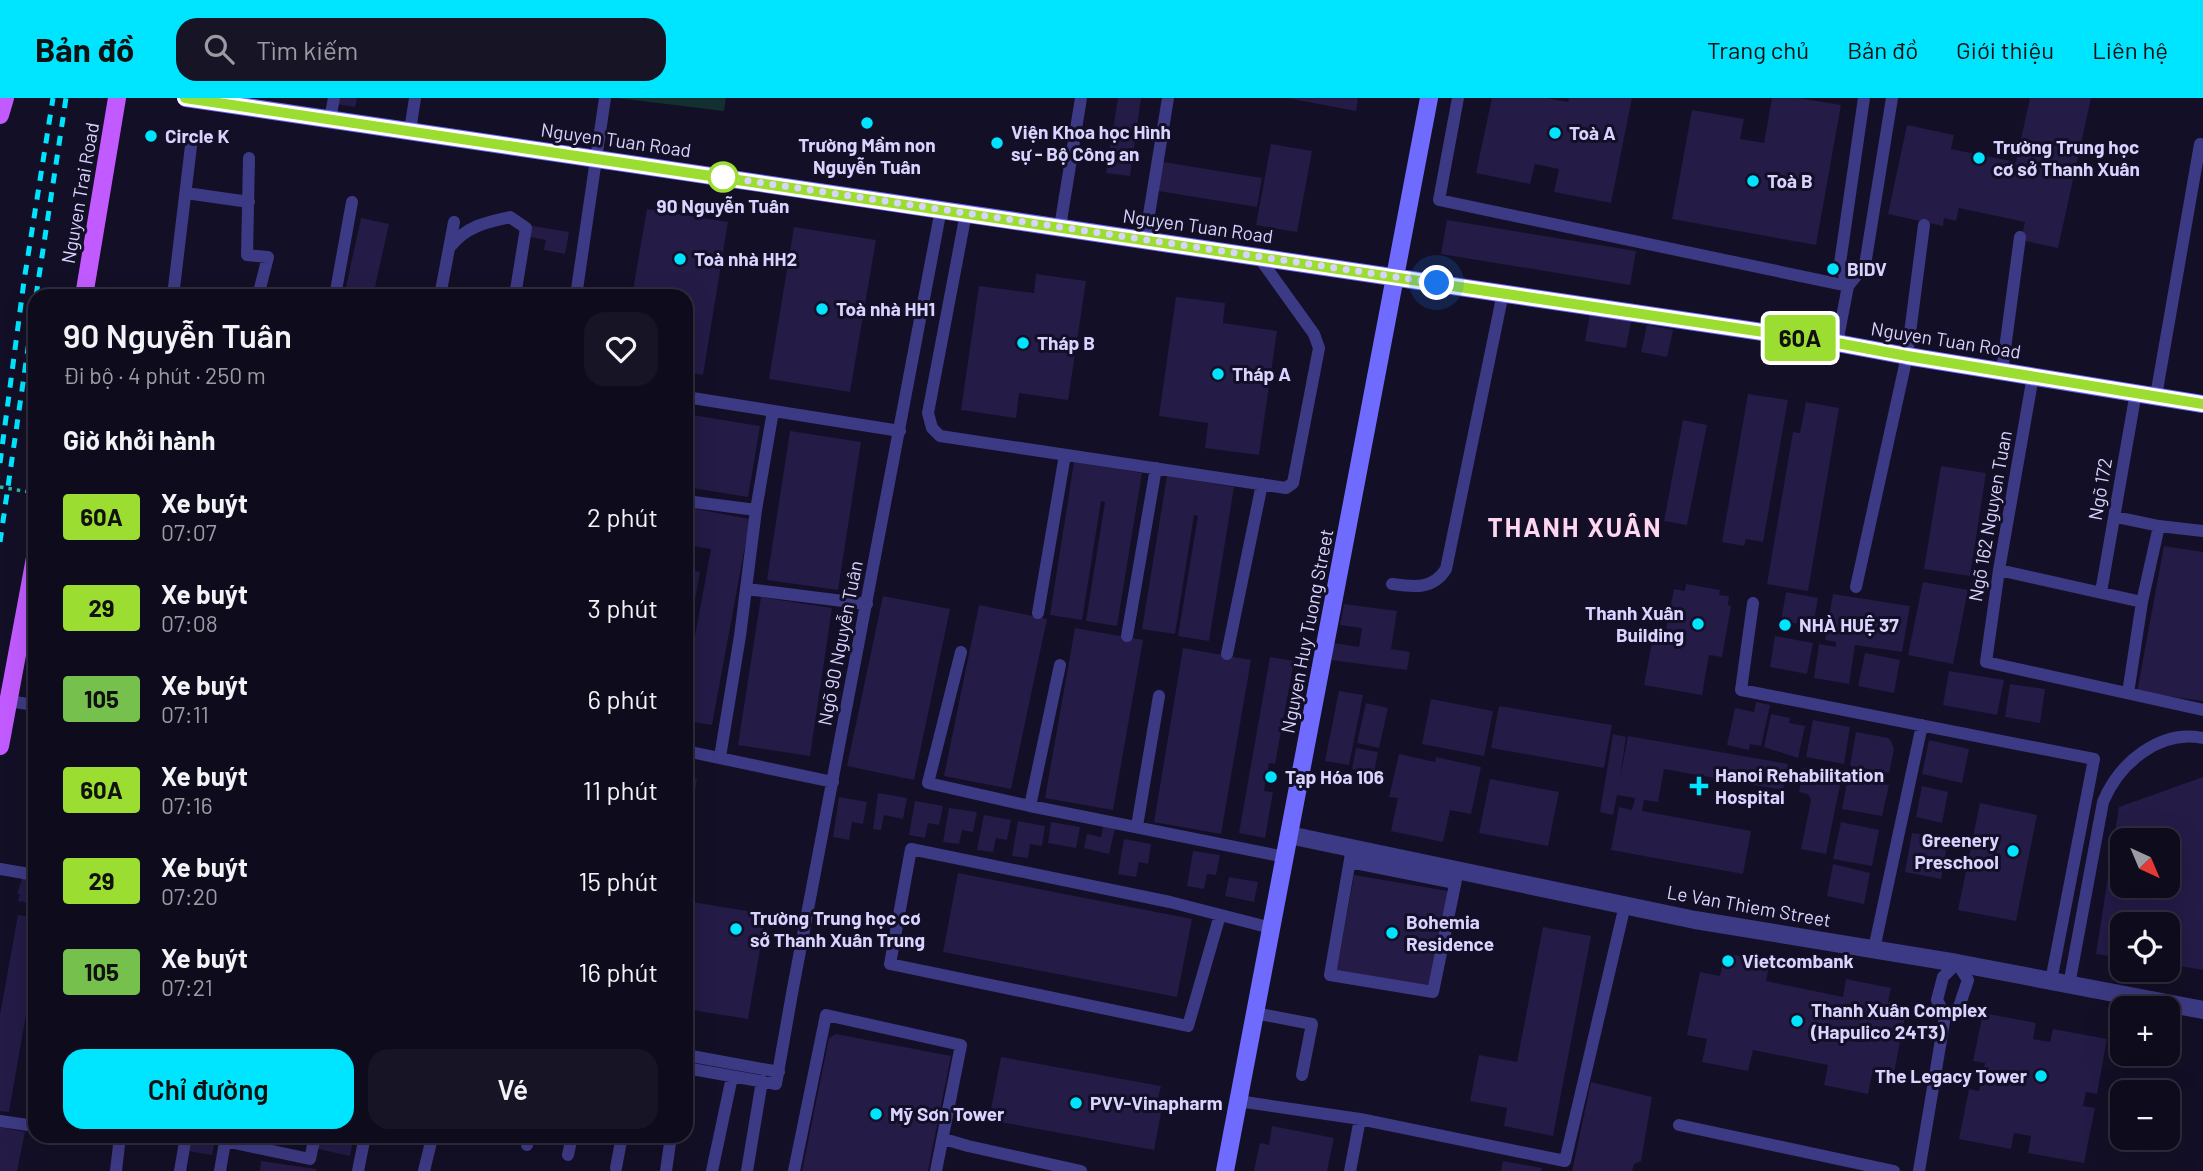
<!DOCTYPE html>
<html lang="vi">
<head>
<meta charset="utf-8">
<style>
  body { margin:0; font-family:Barlow,sans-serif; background:#171425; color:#f1f3f6; height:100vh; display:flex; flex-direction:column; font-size:26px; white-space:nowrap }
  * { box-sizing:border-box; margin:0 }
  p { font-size:23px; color:#9b9ba3 }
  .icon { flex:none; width:38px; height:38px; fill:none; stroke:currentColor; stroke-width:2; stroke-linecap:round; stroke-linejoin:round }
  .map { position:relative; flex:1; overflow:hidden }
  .side { position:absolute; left:28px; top:191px; width:665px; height:854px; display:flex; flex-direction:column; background:#0e0b1c; border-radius:21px; box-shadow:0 7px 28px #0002,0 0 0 2px #2e2b3b }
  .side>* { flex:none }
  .badge { padding:0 14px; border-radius:5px; font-size:24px; line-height:46px }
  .needle { width:46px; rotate:136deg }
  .fabs { position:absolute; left:2110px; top:730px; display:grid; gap:14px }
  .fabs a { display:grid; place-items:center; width:70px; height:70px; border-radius:14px; background:#0e0b1c; box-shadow:0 7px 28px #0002,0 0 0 2px #2e2b3b; font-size:35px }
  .you { position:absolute; width:35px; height:35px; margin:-18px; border:5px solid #fff; border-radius:50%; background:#1a73e8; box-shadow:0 0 0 10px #1a73e833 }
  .map>.badge { position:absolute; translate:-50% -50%; box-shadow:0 0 0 4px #fff }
  h2 { padding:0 35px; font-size:26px; line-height:63px }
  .round { display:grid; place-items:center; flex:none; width:74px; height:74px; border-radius:21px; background:#171425 }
  .head { display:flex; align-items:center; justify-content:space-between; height:119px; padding:0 35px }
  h1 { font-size:33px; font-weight:600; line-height:52px }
  .button { display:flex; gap:14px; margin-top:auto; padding:14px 35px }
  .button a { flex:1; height:80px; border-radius:21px; background:#00e5ff; color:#111; font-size:28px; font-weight:600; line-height:80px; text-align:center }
  .button a+a { background:#171425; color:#f1f3f6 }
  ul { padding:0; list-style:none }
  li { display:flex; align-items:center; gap:21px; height:91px; padding:0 35px }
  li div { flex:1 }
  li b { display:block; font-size:26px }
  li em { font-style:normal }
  li .badge { min-width:77px; font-weight:700; text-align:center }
  header { display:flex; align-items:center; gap:42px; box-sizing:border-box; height:98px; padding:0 35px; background:#00e5ff; color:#111 }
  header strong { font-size:33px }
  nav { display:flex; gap:38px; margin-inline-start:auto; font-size:24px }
  .search { width:490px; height:63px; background:#171425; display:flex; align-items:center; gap:18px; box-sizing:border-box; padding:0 24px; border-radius:21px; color:#9b9ba3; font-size:26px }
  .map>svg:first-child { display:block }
</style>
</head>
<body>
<header>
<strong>Bản đồ</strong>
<div class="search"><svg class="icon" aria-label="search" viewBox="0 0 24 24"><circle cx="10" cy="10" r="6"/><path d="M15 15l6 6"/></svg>Tìm kiếm</div>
<nav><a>Trang chủ</a><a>Bản đồ</a><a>Giới thiệu</a><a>Liên hệ</a></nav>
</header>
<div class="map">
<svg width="2203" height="1073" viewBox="0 0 2203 1073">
  <rect width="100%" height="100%" fill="#130f26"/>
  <path fill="#12302f" d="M617,0H726L724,13Z"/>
  <path fill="#241b47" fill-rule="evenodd" d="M338,0H357L355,9L337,6Z
    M1118,0H1141L1130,78L1106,75Z
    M1287,0H1358L1356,13Z
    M1492,0H1547L1568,4L1569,0H1632L1611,105L1554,94L1559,71L1535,66L1530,86L1476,75Z
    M1772,0H1798L1841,7L1816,147L1672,121L1692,12L1744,21L1740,41L1764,45Z
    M2030,0H2091L2058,150L2021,142L2025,124L1959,110L1956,123L1944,120L1943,128L1888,116L1907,27L1954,37L1951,51L2016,64Z
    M1271,46L1312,53L1297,134L1256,127Z
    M1163,64L1262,80L1257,109L1158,93Z
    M647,111L728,124L703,277L686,274V198H632Z
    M361,120L389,126L373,198H344Z
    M1447,122L1636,153L1630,187L1441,156Z
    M527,127L569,134L565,156L544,152L546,142L525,138Z
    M794,129L876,142L850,294L769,281Z
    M1036,176L1086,183L1068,302L1019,295L1016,320L961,312L979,188L1034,195Z
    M1176,199L1225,205L1223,225L1277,233L1259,357L1205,350L1208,325L1159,318Z
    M1591,210L1632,218L1626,250L1585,243Z
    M1647,227L1673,232L1667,259L1641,254Z
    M1748,296L1788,302L1763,444L1746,441L1744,448L1722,444Z
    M1806,304L1839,310L1808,493L1767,486L1793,334L1800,335Z
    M686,316L760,328L748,399L686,389Z
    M1683,322L1707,327L1687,427L1664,423Z
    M790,333L861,344L838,492L767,482Z
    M1074,364L1142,375L1117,528L1086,523L1105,404L1101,403L1082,522L1050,517Z
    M1941,368L1986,375L1970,478L1924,471Z
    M1167,378L1234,389L1209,543L1178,538L1198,418L1194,417L1175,536L1142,531Z
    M686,409L750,421L712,627L686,623V587L711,451L686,447Z
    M2164,448L2203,454V603L2137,594Z
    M686,471L700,474L687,544H686Z
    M1923,484L1968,492L1953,566L1908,557Z
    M1686,486L1720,492L1719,497L1729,498L1728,507L1731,508L1722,559L1709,557L1702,597L1644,587L1652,544L1663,546L1674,491L1685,493Z
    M1786,494L1818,500L1813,528L1781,523Z
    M1833,496L1910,508L1902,554L1855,547L1849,586L1814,580L1819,546L1836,549V544L1825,542Z
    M883,498L950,511L914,682L847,668Z
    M761,499L832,510L810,658L738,647Z
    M1344,506L1397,513L1391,551L1410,554L1407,572L1331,562L1334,545L1359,549L1362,530L1340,527Z
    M979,507L1047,521L1011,691L944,678Z
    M1075,530L1143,542L1113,712L1045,700Z
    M1775,538L1813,545L1807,576L1770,569Z
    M1183,550L1251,562L1221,736L1154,724Z
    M1865,555L1900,562L1894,595L1858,588Z
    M1270,559L1294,563L1275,666L1269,665L1264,693L1273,694L1265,740L1239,735Z
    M1949,573L2004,582L1997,617L1943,607Z
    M2010,586L2045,591L2040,625L2005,619Z
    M1339,593L1363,597L1349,667L1325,663Z
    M1431,601L1493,613L1484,658L1422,646Z
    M1756,604L1770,607L1761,648L1750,646L1749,652L1727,647L1735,610L1754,614Z
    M1366,605L1388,610L1379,650L1357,645Z
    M1499,608L1612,627L1604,670L1491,650Z
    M1771,616L1790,620L1789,625L1805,628L1798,660L1764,649Z
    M1813,622L1850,629L1844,666L1806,659Z
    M1856,634L1888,640L1891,643L1894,651L1889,675L1850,668Z
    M1613,636L1626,639L1620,680L1628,638L1788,666L1783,692L1664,671L1658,704L1644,702L1642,713L1751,733L1743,776L1611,752L1619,709L1632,712L1635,700L1617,697L1613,717L1600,714Z
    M1929,642L1969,651L1962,685L1922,676Z
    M1356,650L1378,654L1374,675L1352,671Z
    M1399,656L1435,664L1436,659L1481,669L1471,716L1450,712L1443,744L1391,733L1398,700L1389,699Z
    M1803,670L1842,677L1826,756L1801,751L1811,702L1808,696L1799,694Z
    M1848,679L1889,687L1882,718L1842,711Z
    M2203,679V872L2168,866V826H2123V860L2096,856L2119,709ZM2123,742H2168V788H2123Z
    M686,680L697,681L687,737H686Z
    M1490,681L1559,694L1548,748L1479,735Z
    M1922,688L1948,694L1942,725L1916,719Z
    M878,695L907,700L903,721L884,717L881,732L873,731Z
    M839,699L867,704L863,726L852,724L849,742L833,739Z
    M915,703L943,708L939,727L928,725L925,740L909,737Z
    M1980,705L2037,717L2016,823L1958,812Z
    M949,710L977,714L973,734L962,732L959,746L943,744Z
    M984,717L1011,722L1007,742L996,740L993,754L977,752Z
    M1018,723L1045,728L1042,748L1030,746L1028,760L1012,758Z
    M1051,724L1080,729L1076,750L1048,745Z
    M1841,724L1879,732L1872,768L1833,761Z
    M1103,729L1115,731L1109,756L1084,750L1087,736L1101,739Z
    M1912,735L1948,741L1941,781L1905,774Z
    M1124,741L1151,746L1148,766L1139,764L1136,779L1118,776Z
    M1193,753L1220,757L1216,777L1207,776L1204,791L1187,788Z
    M1833,766L1870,775L1864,806L1827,798Z
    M958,775L1192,821L1177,899L943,854Z
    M1354,777L1448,793L1430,894L1336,877Z
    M23,778L35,780V806L18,803L20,796H17Z
    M1229,779L1258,784L1254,804L1225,798Z
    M686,803L766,816L748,921L686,911Z
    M18,817L35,820V865L9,1014L0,1013V917Z
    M1543,829L1591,838L1553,1038L1504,1028L1507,1010L1470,1003L1479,957L1517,964Z
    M1725,855L1770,864L1766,883L1843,899L1846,881L1891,890L1888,904L1907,908L1893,980L1872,976L1868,996L1824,987L1828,967L1753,952L1748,973L1702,964L1707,941L1687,937L1700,874L1720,878Z
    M1983,915L2036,925L2033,941L2050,944L2053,931L2107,941L2097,996L2086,994L2083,1008L2095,1010L2084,1065L2028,1055L2031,1038L2014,1035L2011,1051L1959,1041L1969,991L1979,993L1985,965L1973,963Z
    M836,936L951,958L928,1073H802L829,940Z
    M1001,959L1161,988L1157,1004L1163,1005L1154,1052L989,1022Z
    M1591,984L1652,999L1641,1063L1634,1066L1632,1073H1572Z
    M1272,1028L1334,1040L1327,1073H1254L1260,1045L1269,1047Z
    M0,1029L25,1034L17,1073H0Z
    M191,1038H216L212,1057L188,1053Z
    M321,1038H354L350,1058L318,1051Z
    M261,1063L316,1071V1073H260Z
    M1503,1063L1542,1070L1541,1073H1501Z"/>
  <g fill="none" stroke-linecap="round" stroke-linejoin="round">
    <path stroke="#2fb8b0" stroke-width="3.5" stroke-dasharray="3.5 5" stroke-linecap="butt" d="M0,389L35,395"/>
    <path stroke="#3d3a85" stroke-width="12" d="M1458,0L1439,102L1848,188
      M330,21L334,0
      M410,33L415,0
      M249,60L247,157L268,159L258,198
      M186,95L249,104
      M966,115L928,315L932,330L940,338L1286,390L1293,385L1319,250L1314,236L1258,158
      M1060,129L1081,0
      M1145,141L1168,0
      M450,149C465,129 486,124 510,119L526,130L515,198
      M1848,188L1840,165L1864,0
      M173,198L191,48
      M335,198L352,104
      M440,198L454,124
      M576,198L605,0
      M1837,245L1848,188L1865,167L1892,0
      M2002,273L2020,139
      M2033,278L1999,472L1986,564L2203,612
      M2156,298L2200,46
      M686,299L900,333
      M686,403L756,412L773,313
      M2116,419L2159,428L2203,433
      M1999,472L2142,504
      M1392,486C1413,489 1433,492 1446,471L1503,195
      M1856,489L1907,258L1924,127
      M747,491L867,506
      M2101,494L2136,294
      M1753,505L1741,592L2094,661L2051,883
      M1038,515L1065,357
      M1127,538L1156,370
      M961,554L928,685L1030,708L1285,759
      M1227,556L1262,386
      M2128,595L2142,504L2159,428
      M8,603L35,607
      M686,653L833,684
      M720,659L740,538L756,412
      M1030,708L1060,567
      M1137,728L1159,598
      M1352,750L1330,877L1433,894L1458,772
      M1350,764L1455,785
      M0,771L35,777
      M1220,817L1188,928L890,866L911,751L1170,804L1271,830
      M1874,851L1922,627
      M2069,887L2103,704C2119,665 2160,631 2203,640
      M1255,915L1312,926L1302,977
      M686,957L779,974
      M686,970L776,986L793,890L941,111
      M1238,1003L1360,1021L1565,1063L1625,807
      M0,1023L35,1028
      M1679,1027L1894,1073
      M944,1041L968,1048L1081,1073
      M225,1043L310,1061L315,1038
      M527,1047L528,1038
      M568,1057L572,1038
      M616,1070L622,1038
      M116,1073L120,1038
      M180,1073L186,1038
      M220,1073L226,1038
      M358,1073L365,1038
      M424,1073L431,1044
      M666,1073L671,1038
      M712,1073L732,979
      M747,1073L762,983
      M794,1073L826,917L961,947L936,1073
      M1350,1073L1360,1021
      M1919,1073L1945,918L1937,902L1943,879L1957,865L1968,882L1959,909L1945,918"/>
    <path stroke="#3d3a85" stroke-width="18" d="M1289,737L1695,822L1957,865L2203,912"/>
    <path stroke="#6f6bff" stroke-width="18" d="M186,0L1837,245L1907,258L2203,306
      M1225,1073L1429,0"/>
    <path stroke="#c25bff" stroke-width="18" d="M0,17L5,0
      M84,198L117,0
      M0,648L35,460"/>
    <path stroke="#00e5ff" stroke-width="5" stroke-dasharray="10 9" stroke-linecap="butt" d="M36,198L66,0
      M0,365L24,183L53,0
      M0,444L35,202"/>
  </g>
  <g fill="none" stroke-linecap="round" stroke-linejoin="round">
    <defs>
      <path id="line" d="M185,0L1837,245L1907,258L2203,306"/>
    </defs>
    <use href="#line" stroke="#fff" stroke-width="16"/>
    <use href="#line" stroke="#9cdd31" stroke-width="10"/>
    <path stroke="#d9d4ff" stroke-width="7" stroke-dasharray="0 12.6" d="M723,79L1437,185"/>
  </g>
  <g fill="#00e5ff" stroke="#130f26" stroke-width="2.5">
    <circle cx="867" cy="25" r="7"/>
    <circle cx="1555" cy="35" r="7"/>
    <circle cx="151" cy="38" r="7"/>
    <circle cx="997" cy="45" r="7"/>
    <circle cx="1979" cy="60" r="7"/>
    <circle cx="1753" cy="83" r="7"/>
    <circle cx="680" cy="161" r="7"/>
    <circle cx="1833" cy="171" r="7"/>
    <circle cx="822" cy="211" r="7"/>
    <circle cx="1023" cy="245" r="7"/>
    <circle cx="1218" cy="276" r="7"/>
    <circle cx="1698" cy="526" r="7"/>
    <circle cx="1785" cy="527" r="7"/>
    <circle cx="1271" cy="679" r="7"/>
    <path d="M1695.5 677.5h7v7h7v7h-7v7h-7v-7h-7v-7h7z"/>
    <circle cx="2013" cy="753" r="7"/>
    <circle cx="736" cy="831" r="7"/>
    <circle cx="1392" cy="835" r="7"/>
    <circle cx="1728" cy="863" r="7"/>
    <circle cx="1797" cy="923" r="7"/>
    <circle cx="2041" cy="978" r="7"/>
    <circle cx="1076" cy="1005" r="7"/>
    <circle cx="876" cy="1016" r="7"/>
  </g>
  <circle fill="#fff" stroke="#9cdd31" stroke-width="3.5" cx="723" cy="79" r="14"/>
  <g text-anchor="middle" stroke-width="6" stroke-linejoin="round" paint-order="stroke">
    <g font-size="19" font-weight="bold" fill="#d9d4ff" stroke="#130f26" text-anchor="start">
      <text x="1011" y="41">Viện Khoa học Hình<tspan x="1011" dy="22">sự - Bộ Công an</tspan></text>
      <text x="1569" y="42">Toà A</text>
      <text x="165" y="45">Circle K</text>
      <text x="867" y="54" text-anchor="middle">Trường Mầm non<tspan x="867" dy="22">Nguyễn Tuân</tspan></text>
      <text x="1993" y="56">Trường Trung học<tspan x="1993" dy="22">cơ sở Thanh Xuân</tspan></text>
      <text x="1767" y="90">Toà B</text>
      <text x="694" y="168">Toà nhà HH2</text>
      <text x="1847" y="178">BIDV</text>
      <text x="836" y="218">Toà nhà HH1</text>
      <text x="1037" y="252">Tháp B</text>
      <text x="1232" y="283">Tháp A</text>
      <text x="1684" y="522" text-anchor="end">Thanh Xuân<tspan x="1684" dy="22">Building</tspan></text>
      <text x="1799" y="534">NHÀ HUỆ 37</text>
      <text x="1715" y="684">Hanoi Rehabilitation<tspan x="1715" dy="22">Hospital</tspan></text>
      <text x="1285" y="686">Tạp Hóa 106</text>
      <text x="1999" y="749" text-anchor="end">Greenery<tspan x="1999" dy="22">Preschool</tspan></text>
      <text x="750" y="827">Trường Trung học cơ<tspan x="750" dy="22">sở Thanh Xuân Trung</tspan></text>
      <text x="1406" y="831">Bohemia<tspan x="1406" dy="22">Residence</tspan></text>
      <text x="1742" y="870">Vietcombank</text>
      <text x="1811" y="919">Thanh Xuân Complex<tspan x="1811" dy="22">(Hapulico 24T3)</tspan></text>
      <text x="2027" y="985" text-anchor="end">The Legacy Tower</text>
      <text x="1090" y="1012">PVV-Vinapharm</text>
      <text x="890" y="1023">Mỹ Sơn Tower</text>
    </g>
    <g font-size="19" fill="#d9d4ff" stroke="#130f26">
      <text transform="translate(616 42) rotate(8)" y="7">Nguyen Tuan Road</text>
      <text transform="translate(80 95) rotate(-80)" y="7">Nguyen Trai Road</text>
      <text transform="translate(1198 128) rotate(8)" y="7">Nguyen Tuan Road</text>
      <text transform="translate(1946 242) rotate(9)" y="7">Nguyen Tuan Road</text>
      <text transform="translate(2100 391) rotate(-80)" y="7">Ngõ 172</text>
      <text transform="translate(1990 418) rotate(-80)" y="7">Ngõ 162 Nguyen Tuan</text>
      <text transform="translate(1307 533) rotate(-79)" y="7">Nguyen Huy Tuong Street</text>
      <text transform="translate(840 545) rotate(-79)" y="7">Ngõ 90 Nguyễn Tuân</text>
      <text transform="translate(1749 808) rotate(10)" y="7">Le Van Thiem Street</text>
    </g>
    <g font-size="19" font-weight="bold" fill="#d9d4ff" stroke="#130f26">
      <text x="723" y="115">90 Nguyễn Tuân</text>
    </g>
    <g font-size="26" font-weight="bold" letter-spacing="2" fill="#ffd6f0" stroke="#130f26">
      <text x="1575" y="439">THANH XUÂN</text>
    </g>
  </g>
</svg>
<div class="fabs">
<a><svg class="needle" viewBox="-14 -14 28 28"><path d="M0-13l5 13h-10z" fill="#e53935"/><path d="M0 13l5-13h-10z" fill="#9b9ba3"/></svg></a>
<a><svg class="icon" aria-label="locate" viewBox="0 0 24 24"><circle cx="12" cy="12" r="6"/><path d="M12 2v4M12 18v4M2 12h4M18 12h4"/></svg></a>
<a>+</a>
<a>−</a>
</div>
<div class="you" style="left:1437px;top:185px"></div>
<b class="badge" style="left:1800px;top:240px;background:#9cdd31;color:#111">60A</b>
<section class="side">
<div class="head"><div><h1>90 Nguyễn Tuân</h1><p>Đi bộ · 4 phút · 250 m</p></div><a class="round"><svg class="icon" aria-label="heart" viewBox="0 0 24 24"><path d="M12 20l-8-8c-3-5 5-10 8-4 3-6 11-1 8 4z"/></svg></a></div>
<h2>Giờ khởi hành</h2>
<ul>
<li><span class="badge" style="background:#9cdd31;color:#111">60A</span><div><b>Xe buýt</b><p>07:07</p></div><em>2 phút</em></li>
<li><span class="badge" style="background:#9cdd31;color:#111">29</span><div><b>Xe buýt</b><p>07:08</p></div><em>3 phút</em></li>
<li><span class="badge" style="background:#76c04d;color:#111">105</span><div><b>Xe buýt</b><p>07:11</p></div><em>6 phút</em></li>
<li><span class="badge" style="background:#9cdd31;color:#111">60A</span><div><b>Xe buýt</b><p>07:16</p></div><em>11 phút</em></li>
<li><span class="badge" style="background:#9cdd31;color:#111">29</span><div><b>Xe buýt</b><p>07:20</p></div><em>15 phút</em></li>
<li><span class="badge" style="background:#76c04d;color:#111">105</span><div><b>Xe buýt</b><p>07:21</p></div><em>16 phút</em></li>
</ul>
<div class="button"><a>Chỉ đường</a><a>Vé</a></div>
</section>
</div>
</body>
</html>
